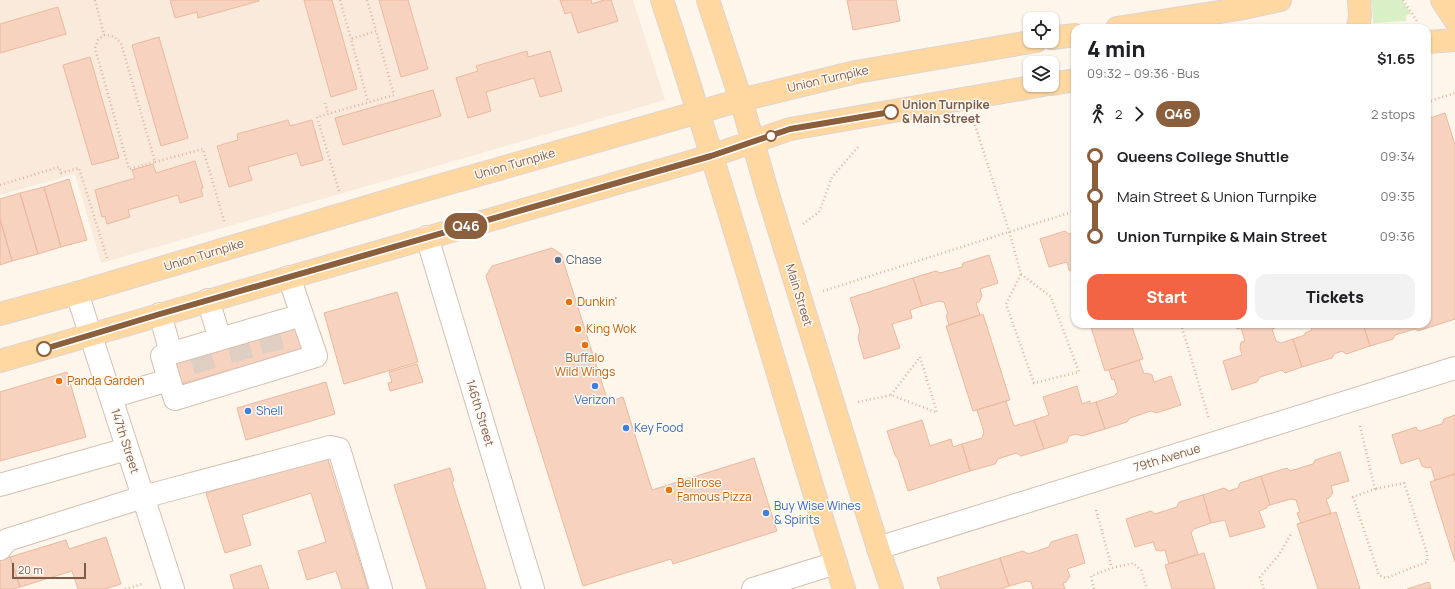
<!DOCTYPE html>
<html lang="en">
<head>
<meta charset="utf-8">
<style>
  body { margin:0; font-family:Manrope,sans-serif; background:#f2f2f2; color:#202124; height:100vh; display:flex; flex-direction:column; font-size:15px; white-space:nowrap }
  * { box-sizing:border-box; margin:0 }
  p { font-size:13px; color:#757577 }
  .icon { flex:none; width:22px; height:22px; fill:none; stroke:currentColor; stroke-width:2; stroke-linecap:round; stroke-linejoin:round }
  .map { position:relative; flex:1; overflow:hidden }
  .drawer { position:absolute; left:1071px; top:24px; width:360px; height:304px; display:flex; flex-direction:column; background:#fff; border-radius:12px; box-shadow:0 1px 3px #0004 }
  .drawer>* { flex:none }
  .badge { padding:0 8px; border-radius:13px; font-size:14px; line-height:26px }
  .fabs { position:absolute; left:1023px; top:12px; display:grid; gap:8px }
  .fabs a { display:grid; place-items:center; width:36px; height:36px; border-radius:8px; background:#fff; box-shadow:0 1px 3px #0004; font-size:20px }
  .scale { position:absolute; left:12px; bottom:10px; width:74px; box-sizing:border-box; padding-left:4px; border:2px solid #7e5a49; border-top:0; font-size:11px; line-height:14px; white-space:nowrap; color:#7e5a49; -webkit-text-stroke:3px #fffaf3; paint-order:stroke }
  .map>.badge { position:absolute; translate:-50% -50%; box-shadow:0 0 0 2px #fff }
  .legs { display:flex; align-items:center; gap:6px; height:44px; padding:0 16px; font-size:13px }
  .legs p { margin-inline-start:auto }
  .summary { display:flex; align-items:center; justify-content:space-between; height:68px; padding:0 16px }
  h1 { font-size:22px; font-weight:800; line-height:30px }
  .action { display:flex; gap:8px; margin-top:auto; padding:8px 16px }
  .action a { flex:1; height:46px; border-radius:12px; background:#f36445; color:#fff; font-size:16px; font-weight:800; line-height:46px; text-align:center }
  .action a+a { background:#f2f2f2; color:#202124 }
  ul { padding:0 16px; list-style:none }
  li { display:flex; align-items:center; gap:14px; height:40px; font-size:15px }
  li i { display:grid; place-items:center; width:6px; height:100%; margin:0 5px; background:currentColor }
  li i::after { content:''; width:10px; height:10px; margin:-5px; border:3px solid; border-radius:50%; background:#fff }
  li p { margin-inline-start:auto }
  li:first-child i { background:linear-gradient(#0000 50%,currentColor 0) }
  li:last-child i { background:linear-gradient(currentColor 50%,#0000 0) }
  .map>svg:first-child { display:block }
</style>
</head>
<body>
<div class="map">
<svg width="1455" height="589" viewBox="0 0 1455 589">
  <rect width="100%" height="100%" fill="#fef6eb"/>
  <path fill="#f9eadb" d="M0,0H633L665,100L101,263L75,174L0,195Z"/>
  <path fill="#d9efc6" d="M1370,0H1402L1411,13L1406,16V21L1373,23L1372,6Z"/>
  <path fill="#f7d3bf" stroke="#ebb89e" d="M170,0H259V1L198,18L197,12L175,18Z
    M304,0H332L357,89L331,97Z
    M379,0H408L428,69L401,77Z
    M560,0H591L592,4L604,0H611L618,21L578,33L571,12L565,14Z
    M847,0H896L900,21L853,30Z
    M58,7L66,34L0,53V24Z
    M159,37L188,138L161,146L132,45Z
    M527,51L528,57L550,51L562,91L540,97L534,78L486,92L491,111L468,118L456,78L478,71L476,66Z
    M90,57L119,158L92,165L63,65Z
    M433,90L441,116L343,145L335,118Z
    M1445,113L1455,145V319L1418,331L1415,329L1395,335L1393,339L1370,346L1363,324H1427V119Z
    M288,120L290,126L312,120L323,160L301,166L297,153L248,167L252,180L229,187L217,146L238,140L237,134Z
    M195,161L203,188L201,189L203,196L180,203L178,195L128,210L130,217L107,224L105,216L102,217L95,190L135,178L132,170L153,164L156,173Z
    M69,179L87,240L61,247L44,187Z
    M44,187L61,247L38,254L20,193Z
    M20,193L38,254L12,261L0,219V199Z
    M0,219L12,261L0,265Z
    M1065,231L1069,234L1075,232V272L1069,270L1067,262L1049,267L1040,239Z
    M552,248L561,254L608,402L623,397L652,490L754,458L777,531L673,564L671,559L583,586L486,276L492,266Z
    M989,255L998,283L980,289L982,296L979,302L976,303L980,315L949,325L946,315L948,314L944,302L939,301L922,306L913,278L936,271L940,273L962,267L963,263Z
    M913,278L922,306L910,310L912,318L892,324L900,348L864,359L858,338L860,330L850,298Z
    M397,292L418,362L344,384L324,313Z
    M983,314L1010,400L973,411L946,326Z
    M295,322L304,349L178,385L171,359Z
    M1090,324H1131L1143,359L1105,371Z
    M1236,324H1254L1237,329Z
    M1254,324H1274L1275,328L1272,329L1276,341L1281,343L1293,339L1302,367L1285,373L1282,370L1260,377L1257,382L1232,390L1223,361L1242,355L1240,348L1241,342L1245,341L1241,328Z
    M1310,324H1363L1370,346L1346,354L1342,351L1334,354L1332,358L1302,367L1293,339L1305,335V333L1312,330Z
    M1139,360L1144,374L1147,373L1152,375L1154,382L1171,376L1181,405L1156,413L1151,411L1130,418L1127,422L1105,429L1096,402L1114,396L1118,392L1114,379L1112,380L1109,370Z
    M417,364L423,382L390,391L388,383L392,382L389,372Z
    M67,372L86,437L0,461V392Z
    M326,382L335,414L246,440L237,408Z
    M1077,386L1082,404L1090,401V404L1096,402L1105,429L1082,436L1076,434L1069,436L1067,442L1044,449L1034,420L1049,415L1043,397Z
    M1006,401L1014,426L1034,420L1044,449L1021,456L1016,453L998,459L995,464L970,471L962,444L982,438L984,432L977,410Z
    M1455,415V474L1435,480L1431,467L1427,468L1422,466L1419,458L1401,464L1392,435L1416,427L1417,430L1420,431L1438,425L1442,424L1444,419Z
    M922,420L930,446L951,439L953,447L962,444L970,471L908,491L898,459L895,455L887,431Z
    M1340,452L1349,481L1331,486L1333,493L1329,498L1326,499L1331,513L1301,523L1297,513L1300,512L1296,500L1291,499L1270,505L1261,476L1287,468L1290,471L1313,464L1315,460Z
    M327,456L368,589H342L336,571L307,580L298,551L326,542L311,493L242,515L251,545L225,553L206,493Z
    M450,468L454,481L452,482L486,589H427L394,485Z
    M1455,474V562L1430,482Z
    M1261,476L1270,505L1267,506V508L1259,511L1265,527L1230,537L1225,520L1211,523L1203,495L1224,488L1229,491L1238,488L1240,483Z
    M1203,495L1211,523L1194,529L1191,533L1198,554L1169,564L1165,550L1161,551L1156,550L1153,542L1135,547L1126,519L1151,511L1155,514L1177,507L1179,502Z
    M1336,512L1360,589H1318L1297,524Z
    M1077,534L1085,563L1067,569L1070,576L1066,582L1063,583L1065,589H1033L1031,582L1027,581L1009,586L1000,558L1023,551L1028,554L1049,547L1051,542Z
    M106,537L121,584L105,589H78L72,571L20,587L10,557L66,540L69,549Z
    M1204,553L1215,589H1172L1165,565Z
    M10,557L20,587L13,589H0V561Z
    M1000,558L1009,586L1001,589H941L937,578Z
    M261,565L269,589H234L230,575Z
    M1429,582L1431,589H1407Z"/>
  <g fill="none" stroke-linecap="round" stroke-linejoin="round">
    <path stroke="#decfc2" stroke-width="22" stroke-dasharray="22 11" stroke-linecap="butt" d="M268,330L275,357
      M237,339L244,366
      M199,350L207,376"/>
    <defs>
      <path id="minor" d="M427,237L533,589
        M289,277L316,356L175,399L162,356L302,315
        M77,293L173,589
        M208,300L220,339
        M160,314L171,353
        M111,397L169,380
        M0,485L127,449
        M878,548L1455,368
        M0,549L7,540L143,497L330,447L339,449L381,589
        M753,589L836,563"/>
      <path id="major" d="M662,0C727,195 782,393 844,589
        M708,0L741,100L767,191L878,548L892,589
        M1442,0L1455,20
        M1117,28L1239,9L1280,0
        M1358,28L1360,16L1359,0
        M1052,38L1075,35
        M1427,42L1455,40
        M1052,84L1075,80
        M0,314L77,293L414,193L741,100L856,72L1036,41
        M0,361L711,156L790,129L1043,85"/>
    </defs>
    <use href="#minor" stroke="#d5bfb0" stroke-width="24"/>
    <use href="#major" stroke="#ddd4d0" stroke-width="24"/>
    <path stroke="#ddb5a1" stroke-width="2.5" stroke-dasharray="1 3" stroke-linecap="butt" d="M95,0L104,35
      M340,0L351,39
      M367,0L376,31
      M1403,0L1417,21
      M104,35C112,35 115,37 121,43L155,162L129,169L95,48L98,40Z
      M1427,102L1455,93
      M325,103L328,113
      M975,125L1009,231L1021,274L1051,297L1079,372L1034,383L1006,304L1021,274
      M155,162L203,149L225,224
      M0,185L59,167L61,173L79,168L107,258
      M339,191L317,117L394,95L376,31L351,39L368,102
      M803,224L819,212L832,177L859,146
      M823,291L1075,211
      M1181,324L1209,419
      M920,357L937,412
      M891,395L920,357
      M858,402L891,395L938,413
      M1360,426L1375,489L1353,497L1379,575L1386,578L1427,562V553L1404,483L1375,489
      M1096,510L1112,568
      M125,589L142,584
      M1094,589L1091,576L1112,568L1133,563L1141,570L1147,589
      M1264,589L1260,577L1279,555L1292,532"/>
    <use href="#minor" stroke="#fff" stroke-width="22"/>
    <use href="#major" stroke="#ffd8a1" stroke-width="22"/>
  </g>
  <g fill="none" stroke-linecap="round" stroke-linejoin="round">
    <defs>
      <path id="line-1" d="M44,349L160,314L711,156L790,129L891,112"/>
    </defs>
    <use href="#line-1" stroke="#fff" stroke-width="9"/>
    <use href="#line-1" stroke="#8b5e3c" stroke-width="6"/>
  </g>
  <g fill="#fff" stroke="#8b5e3c" stroke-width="2">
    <circle cx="891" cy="112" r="7"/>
    <circle cx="771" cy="136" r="5"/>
    <circle cx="44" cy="349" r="7"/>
  </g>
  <circle fill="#5c6f8a" stroke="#fffaf3" stroke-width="1.5" cx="558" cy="260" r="4"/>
  <g fill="#e8710a" stroke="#fffaf3" stroke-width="1.5">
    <circle cx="569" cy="302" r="4"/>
    <circle cx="578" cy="329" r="4"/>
    <circle cx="585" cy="345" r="4"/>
    <circle cx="59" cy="381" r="4"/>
    <circle cx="669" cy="490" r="4"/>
  </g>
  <g fill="#3f7fe0" stroke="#fffaf3" stroke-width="1.5">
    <circle cx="595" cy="386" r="4"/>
    <circle cx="248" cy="411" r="4"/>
    <circle cx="626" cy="428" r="4"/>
    <circle cx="766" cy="513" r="4"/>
  </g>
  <g text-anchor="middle" stroke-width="3" stroke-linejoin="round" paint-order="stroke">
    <g font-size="12" fill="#7e5a49" stroke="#fffaf3">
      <text transform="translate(828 79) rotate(-13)" y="4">Union Turnpike</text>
      <text transform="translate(515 164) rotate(-16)" y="4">Union Turnpike</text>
      <text transform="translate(204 255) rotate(-17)" y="4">Union Turnpike</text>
      <text transform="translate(799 295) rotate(73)" y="4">Main Street</text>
      <text transform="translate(480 413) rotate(73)" y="4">146th Street</text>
      <text transform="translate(125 441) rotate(72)" y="4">147th Street</text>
      <text transform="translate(1167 458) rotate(-17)" y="4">79th Avenue</text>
    </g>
    <g font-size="12" font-weight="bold" fill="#7e5a49" stroke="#fffaf3" text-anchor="start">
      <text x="902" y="109">Union Turnpike<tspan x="902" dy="14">&amp; Main Street</tspan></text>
    </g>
    <g font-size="12" fill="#4e5e75" stroke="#fffaf3" text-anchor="start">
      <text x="566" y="264">Chase</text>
    </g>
    <g font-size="12" fill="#c56008" stroke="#fffaf3" text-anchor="start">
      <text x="577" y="306">Dunkin'</text>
      <text x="586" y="333">King Wok</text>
      <text x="585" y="362" text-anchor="middle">Buffalo<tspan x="585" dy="14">Wild Wings</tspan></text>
      <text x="67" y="385">Panda Garden</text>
      <text x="677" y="487">Bellrose<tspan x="677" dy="14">Famous Pizza</tspan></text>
    </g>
    <g font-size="12" fill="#366cbe" stroke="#fffaf3" text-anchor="start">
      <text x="595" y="404" text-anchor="middle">Verizon</text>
      <text x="256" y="415">Shell</text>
      <text x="634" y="432">Key Food</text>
      <text x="774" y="510">Buy Wise Wines<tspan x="774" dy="14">&amp; Spirits</tspan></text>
    </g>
  </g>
</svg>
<div class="fabs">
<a><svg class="icon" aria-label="locate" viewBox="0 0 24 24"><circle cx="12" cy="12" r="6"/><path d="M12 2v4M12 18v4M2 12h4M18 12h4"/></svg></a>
<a><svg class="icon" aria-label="layers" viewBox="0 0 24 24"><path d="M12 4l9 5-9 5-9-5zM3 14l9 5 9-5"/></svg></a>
</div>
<div class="scale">20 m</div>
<b class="badge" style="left:466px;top:226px;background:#8b5e3c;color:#fff">Q46</b>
<section class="drawer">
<div class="summary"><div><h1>4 min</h1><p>09:32 – 09:36 · Bus</p></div><b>$1.65</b></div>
<div class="legs"><svg class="icon" aria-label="walk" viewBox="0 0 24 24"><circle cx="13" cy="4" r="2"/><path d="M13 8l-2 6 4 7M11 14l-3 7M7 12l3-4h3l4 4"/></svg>2<svg class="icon" aria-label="forward" viewBox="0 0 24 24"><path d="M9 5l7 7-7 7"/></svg><b class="badge" style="background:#8b5e3c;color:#fff">Q46</b><p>2 stops</p></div>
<ul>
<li><i style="color:#8b5e3c"></i><b>Queens College Shuttle</b><p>09:34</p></li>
<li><i style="color:#8b5e3c"></i><span>Main Street &amp; Union Turnpike</span><p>09:35</p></li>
<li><i style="color:#8b5e3c"></i><b>Union Turnpike &amp; Main Street</b><p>09:36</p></li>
</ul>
<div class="action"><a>Start</a><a>Tickets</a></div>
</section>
</div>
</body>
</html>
